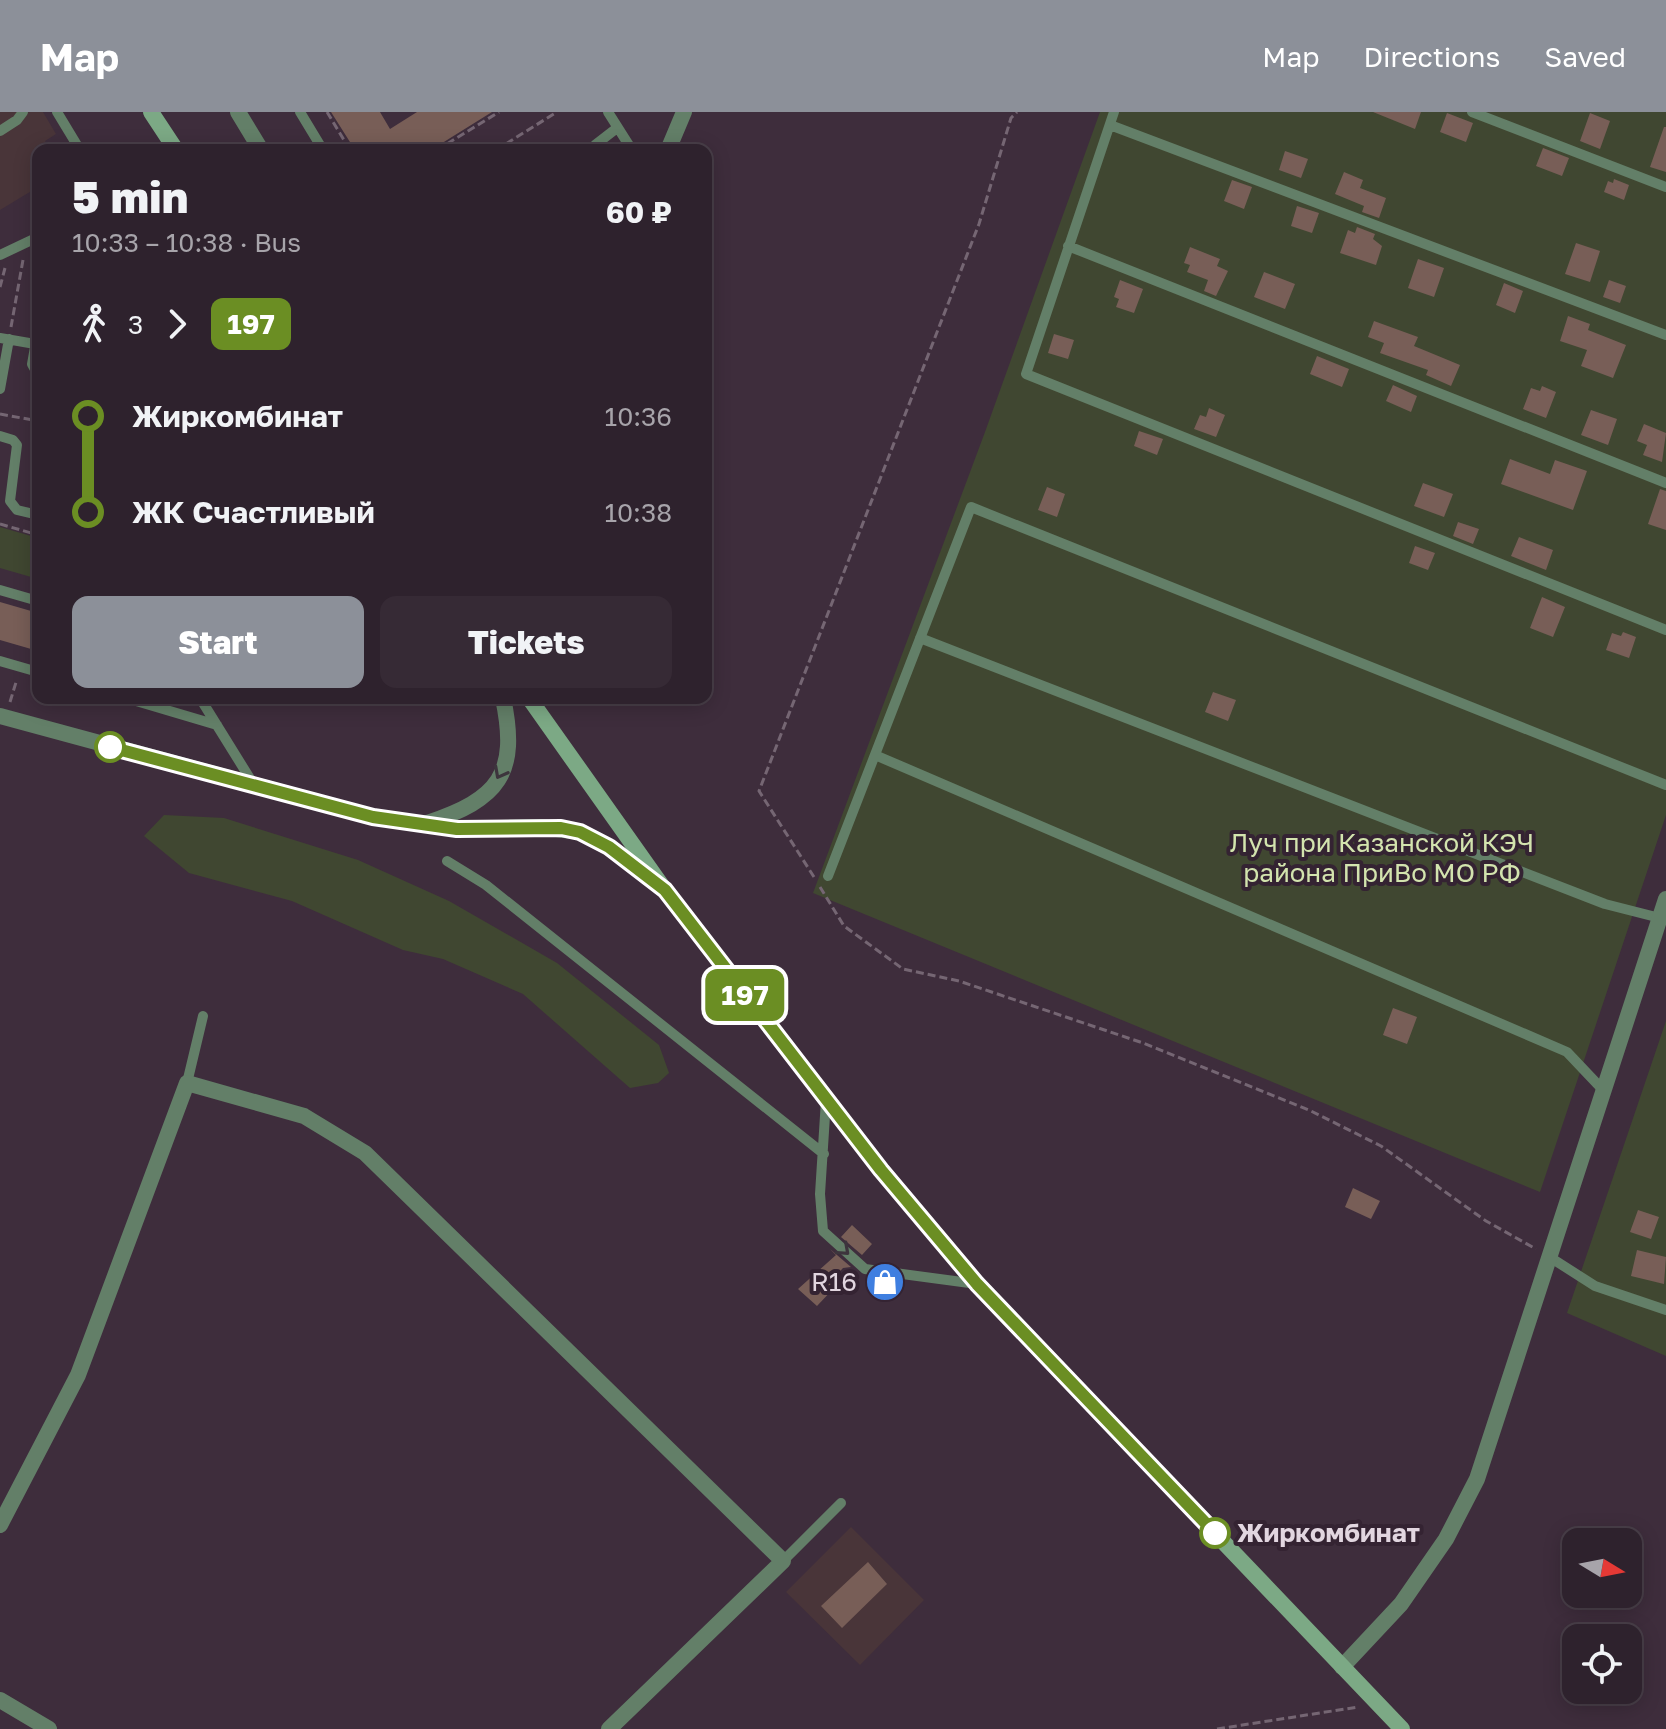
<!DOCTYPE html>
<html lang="en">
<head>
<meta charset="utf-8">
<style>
  body { margin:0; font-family:"Golos Text",sans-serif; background:#362a35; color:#f1f3f6; height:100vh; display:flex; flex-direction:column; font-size:30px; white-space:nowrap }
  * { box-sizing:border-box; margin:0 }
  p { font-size:26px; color:#a7a4aa }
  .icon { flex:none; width:44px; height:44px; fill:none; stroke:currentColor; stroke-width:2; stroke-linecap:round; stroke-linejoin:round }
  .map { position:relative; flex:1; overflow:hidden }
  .details { position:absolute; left:32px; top:32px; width:680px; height:560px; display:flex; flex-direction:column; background:#2e222d; border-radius:16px; box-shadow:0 4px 20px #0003,0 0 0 2px #493f49 }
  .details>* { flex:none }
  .badge { padding:0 16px; border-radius:12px; font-size:28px; line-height:52px }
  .needle { width:52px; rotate:100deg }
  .controls { position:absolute; left:1562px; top:1416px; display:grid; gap:16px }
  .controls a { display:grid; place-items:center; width:80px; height:80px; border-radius:16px; background:#2e222d; box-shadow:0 4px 20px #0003,0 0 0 2px #493f49; font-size:40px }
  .map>.badge { position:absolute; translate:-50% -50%; box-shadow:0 0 0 4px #fff }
  .legs { display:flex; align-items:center; gap:12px; height:88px; padding:0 40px; font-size:26px }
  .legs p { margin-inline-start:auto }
  .headline { display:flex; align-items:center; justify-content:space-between; height:136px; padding:0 40px }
  h1 { font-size:44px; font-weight:800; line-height:60px }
  .cta { display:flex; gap:16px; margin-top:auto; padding:16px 40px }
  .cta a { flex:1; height:92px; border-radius:16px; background:#8c9099; color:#fff; font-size:32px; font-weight:800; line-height:92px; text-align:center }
  .cta a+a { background:#362a35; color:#f1f3f6 }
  ul { padding:0 40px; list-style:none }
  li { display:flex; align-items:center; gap:28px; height:96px; font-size:30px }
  li i { display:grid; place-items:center; width:12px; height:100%; margin:0 10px; background:currentColor }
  li i::after { content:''; width:20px; height:20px; margin:-10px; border:6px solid; border-radius:50%; background:#2e222d }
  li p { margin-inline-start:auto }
  li:first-child i { background:linear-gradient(#0000 50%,currentColor 0) }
  li:last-child i { background:linear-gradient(currentColor 50%,#0000 0) }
  header { display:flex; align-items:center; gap:48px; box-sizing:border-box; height:112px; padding:0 40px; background:#8c9099; color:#fff }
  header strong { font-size:38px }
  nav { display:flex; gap:44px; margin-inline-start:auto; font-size:28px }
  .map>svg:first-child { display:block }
</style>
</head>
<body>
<header>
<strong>Map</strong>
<nav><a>Map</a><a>Directions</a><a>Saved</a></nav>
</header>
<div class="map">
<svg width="1666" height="1617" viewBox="0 0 1666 1617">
  <rect width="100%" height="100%" fill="#3e2d3c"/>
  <path fill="#493539" d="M0,0H43L56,22L45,29L50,38H38V75L0,98Z
    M851,1415L924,1488L860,1553L786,1480Z"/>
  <path fill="#404731" d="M1100,0H1666V703L1540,1080L813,781L985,320Z
    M0,415L38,426V467L0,456Z
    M164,703L224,706L358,748L449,789L557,851L659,933L669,961L658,971L630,976L523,882L443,847L403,838L292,789L189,761L144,724Z
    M1666,909V1244L1567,1201Z"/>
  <path fill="#785e57" d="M331,0H380L390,17L417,0H492L431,38H355Z
    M1373,0H1421L1415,17Z
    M1447,1L1473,11L1466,30L1440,20Z
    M1590,1L1610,9L1600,37L1580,29Z
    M1664,15H1666V60L1650,55Z
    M1543,36L1569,46L1562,64L1536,54Z
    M1285,39L1308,47L1301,66L1279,58Z
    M1344,60L1363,68L1360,76L1386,86L1379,106L1362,100L1364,94L1335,82Z
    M1614,67L1629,73L1624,88L1604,80L1608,69L1613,71Z
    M1232,68L1252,75L1244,97L1224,89Z
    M1297,94L1319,101L1312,121L1291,114Z
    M1357,115L1375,122L1373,127L1382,134L1376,153L1340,141L1348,118L1355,121Z
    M1576,131L1600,139L1590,170L1565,162Z
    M1190,135L1220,147L1217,154L1228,159L1216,184L1204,179L1208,168L1187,160L1190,153L1184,151Z
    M1418,147L1444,156L1434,185L1408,176Z
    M1264,160L1295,172L1285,197L1254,185Z
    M1120,168L1143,177L1134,201L1116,195L1119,187L1114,185Z
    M1609,168L1626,174L1620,191L1603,185Z
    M1504,171L1523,179L1515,201L1496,193Z
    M1568,204L1590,212L1588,218L1626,233L1613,266L1581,254L1587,238L1560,229Z
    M1374,209L1418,225L1414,234L1460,253L1451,274L1426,263L1428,258L1380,241L1384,231L1368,225Z
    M1054,222L1074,228L1068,247L1048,241Z
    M1317,244L1349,257L1342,275L1310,262Z
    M1393,273L1417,284L1411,300L1386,289Z
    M1542,274L1556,280L1546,306L1523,297L1531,276L1540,279Z
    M1209,296L1225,303L1216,325L1194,317L1200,303L1206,305Z
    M1591,298L1617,307L1608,333L1581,323Z
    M1644,312L1666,321L1662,350L1643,343L1647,333L1637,329Z
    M1139,319L1163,327L1157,343L1134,334Z
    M1510,347L1550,362L1555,348L1587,359L1573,398L1501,372Z
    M1423,371L1453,382L1444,405L1414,394Z
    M1047,375L1065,382L1057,405L1038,398Z
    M1660,377L1666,379V418L1648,412Z
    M1458,410L1479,417L1473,432L1453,424Z
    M1519,425L1553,438L1546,458L1511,444Z
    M1415,434L1435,441L1428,458L1409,451Z
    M1542,485L1565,495L1553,525L1530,516Z
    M0,490L38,501V539L0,528Z
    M1623,520L1636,525L1629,546L1606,538L1612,521L1621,524Z
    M1213,580L1236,588L1228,609L1205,600Z
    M1393,896L1417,905L1407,932L1383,923Z
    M1353,1076L1380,1089L1371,1107L1345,1095Z
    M1638,1098L1659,1105L1651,1127L1630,1120Z
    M852,1113L872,1132L862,1143L841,1125Z
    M830,1137L851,1155L843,1156L829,1171L834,1176L817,1194L798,1177L836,1143Z
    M1637,1138L1666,1145L1664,1172L1631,1164Z
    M868,1450L887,1472L842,1516L821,1494Z"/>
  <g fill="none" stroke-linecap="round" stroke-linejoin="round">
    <path stroke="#756673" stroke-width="3" stroke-dasharray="8 4" stroke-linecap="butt" d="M327,0L350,38
      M437,38L499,0
      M496,38L557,0
      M0,175L5,156
      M11,215L23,148
      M0,302L38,309
      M0,412L38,423
      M10,590L17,567
      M814,765L759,679L979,112L1011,6L1017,0
      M820,775L844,814L903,857L959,869L1143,931L1309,998L1381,1034L1486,1109L1536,1137
      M1217,1617L1358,1595"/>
    <path stroke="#637f68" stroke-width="10" d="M57,0L80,38
      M300,0L323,38
      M608,0L632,38
      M1114,0L1026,262L1666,518
      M1472,0L1666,75
      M1110,13L1666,223
      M0,19L17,8L23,0
      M595,33L617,16
      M1068,134L1666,371
      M0,143L38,125
      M38,218L32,252L38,263
      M0,226L35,232
      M0,277L9,227
      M0,324L13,328L17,333L10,389L17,398L38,403
      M0,478L38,489
      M920,526L1605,792L1660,806
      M0,549L38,560
      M126,586L217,613
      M200,586L254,673
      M875,643L1567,940L1603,978
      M447,749L486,773L824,1042
      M828,764L971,395L1666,673
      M187,971L203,904
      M826,988L820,1082L823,1119L865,1157L977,1172
      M1548,1144L1595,1174L1666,1198
      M783,1449L841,1391"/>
    <path stroke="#637f68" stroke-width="16" d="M668,38L684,0
      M0,1413L78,1263L187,971L304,1004L365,1041L783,1449L609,1617
      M0,1588L49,1617"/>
    <path stroke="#637f68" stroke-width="16" d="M238,0L261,38
      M0,604L373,705L457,717L541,715L580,720L609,735L662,776
      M427,711C499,687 519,662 503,586
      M1342,1555L1401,1492L1446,1427L1477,1367L1666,787"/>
    <path stroke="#7ca985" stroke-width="16" d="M151,0L176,38
      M529,586L665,778L881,1058L977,1172L1402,1617"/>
  </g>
  <defs><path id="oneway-chevron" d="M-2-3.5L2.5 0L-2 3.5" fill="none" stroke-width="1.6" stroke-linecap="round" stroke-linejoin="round" transform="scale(2)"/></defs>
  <g stroke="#3d353d">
    <use href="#oneway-chevron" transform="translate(500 661) rotate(118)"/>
    <use href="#oneway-chevron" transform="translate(844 1138) rotate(42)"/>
  </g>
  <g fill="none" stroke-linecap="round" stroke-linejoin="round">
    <defs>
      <path id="line-1" d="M110,635L373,705L457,717L561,716L580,720L609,735L665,778L881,1058L977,1172L1215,1421"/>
    </defs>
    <use href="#line-1" stroke="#fff" stroke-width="18"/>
    <use href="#line-1" stroke="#6b8e23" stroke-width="12"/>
  </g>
  <defs>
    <symbol id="shop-disc" viewBox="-11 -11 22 22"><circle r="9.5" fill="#3f7fe0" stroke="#342332"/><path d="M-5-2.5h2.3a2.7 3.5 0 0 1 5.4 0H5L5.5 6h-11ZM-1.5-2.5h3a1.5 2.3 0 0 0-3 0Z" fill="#fff"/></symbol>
  </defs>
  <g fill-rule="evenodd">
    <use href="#shop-disc" x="863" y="1148" width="44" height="44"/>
  </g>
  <g fill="#fff" stroke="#6b8e23" stroke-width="4">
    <circle cx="110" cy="635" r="14"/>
    <circle cx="1215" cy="1421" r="14"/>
  </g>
  <g text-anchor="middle" stroke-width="8" stroke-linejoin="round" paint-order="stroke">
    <g font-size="26" fill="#d3e4ae" stroke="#342332">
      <text x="1382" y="740">Луч при Казанской КЭЧ<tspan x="1382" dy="30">района ПриВо МО РФ</tspan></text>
    </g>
    <g font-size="26" fill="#e2d6e0" stroke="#342332" text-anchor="end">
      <text x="857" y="1179">R16</text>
    </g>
    <g font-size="26" font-weight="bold" fill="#e2d6e0" stroke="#342332" text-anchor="start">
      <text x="1237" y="1430">Жиркомбинат</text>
    </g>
  </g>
</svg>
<div class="controls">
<a><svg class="needle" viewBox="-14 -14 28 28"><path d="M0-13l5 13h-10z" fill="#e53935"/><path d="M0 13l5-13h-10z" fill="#a7a4aa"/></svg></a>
<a><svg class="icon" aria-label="locate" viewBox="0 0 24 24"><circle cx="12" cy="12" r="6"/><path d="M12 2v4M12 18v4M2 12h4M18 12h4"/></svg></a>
</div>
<b class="badge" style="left:745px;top:883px;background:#6b8e23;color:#fff">197</b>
<section class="details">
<div class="headline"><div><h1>5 min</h1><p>10:33 – 10:38 · Bus</p></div><b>60 ₽</b></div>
<div class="legs"><svg class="icon" aria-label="walk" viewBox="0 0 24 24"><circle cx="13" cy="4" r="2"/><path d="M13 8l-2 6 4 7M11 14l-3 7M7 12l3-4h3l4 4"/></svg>3<svg class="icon" aria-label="forward" viewBox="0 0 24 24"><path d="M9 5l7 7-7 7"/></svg><b class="badge" style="background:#6b8e23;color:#fff">197</b></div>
<ul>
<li><i style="color:#6b8e23"></i><b>Жиркомбинат</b><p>10:36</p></li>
<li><i style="color:#6b8e23"></i><b>ЖК Счастливый</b><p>10:38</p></li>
</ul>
<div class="cta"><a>Start</a><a>Tickets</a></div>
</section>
</div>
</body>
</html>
